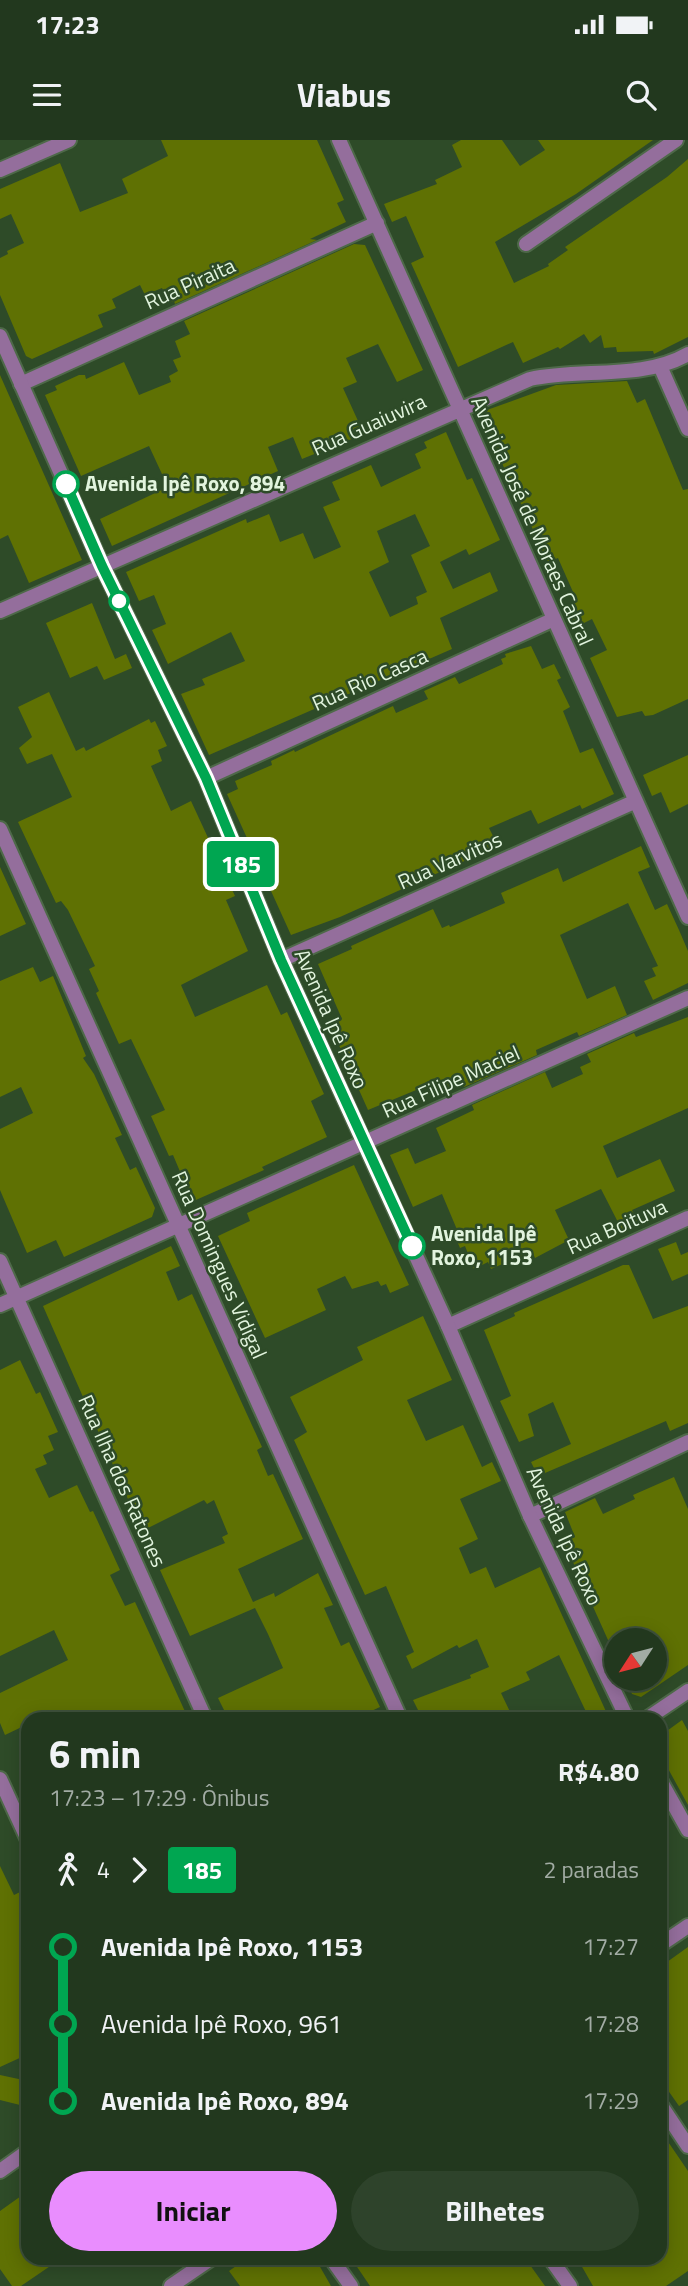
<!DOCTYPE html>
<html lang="pt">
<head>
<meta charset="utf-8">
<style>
  body { margin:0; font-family:"Titillium Web",sans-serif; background:#2e432b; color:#f1f3f6; height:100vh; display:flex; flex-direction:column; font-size:26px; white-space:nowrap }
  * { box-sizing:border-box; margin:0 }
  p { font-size:23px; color:#a2aca4 }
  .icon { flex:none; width:38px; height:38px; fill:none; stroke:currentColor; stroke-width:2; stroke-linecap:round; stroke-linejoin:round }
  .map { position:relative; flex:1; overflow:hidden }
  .panel { position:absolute; left:21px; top:1572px; width:646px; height:553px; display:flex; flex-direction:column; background:#22381e; border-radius:21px; box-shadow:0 4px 18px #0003,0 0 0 2px #3f523c }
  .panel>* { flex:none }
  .badge { padding:0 14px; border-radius:5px; font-size:24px; line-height:46px }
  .needle { width:46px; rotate:234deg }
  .buttons { position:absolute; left:604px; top:1488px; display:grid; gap:14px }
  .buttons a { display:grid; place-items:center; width:63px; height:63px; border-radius:50%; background:#22381e; box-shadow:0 4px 18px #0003,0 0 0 2px #3f523c; font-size:35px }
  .map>.badge { position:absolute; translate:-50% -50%; box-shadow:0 0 0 4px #fff }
  .legs { display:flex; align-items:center; gap:10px; height:77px; padding:0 28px; font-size:23px }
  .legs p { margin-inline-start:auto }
  .summary { display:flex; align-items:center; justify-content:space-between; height:119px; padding:0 28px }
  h1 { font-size:38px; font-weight:700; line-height:52px }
  .primary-button { display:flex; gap:14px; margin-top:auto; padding:14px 28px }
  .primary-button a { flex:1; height:80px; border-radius:42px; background:#e98dfe; color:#111; font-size:28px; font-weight:700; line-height:80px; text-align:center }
  .primary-button a+a { background:#2e432b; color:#f1f3f6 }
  ul { padding:0 28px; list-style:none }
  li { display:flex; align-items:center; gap:24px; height:77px; font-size:26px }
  li i { display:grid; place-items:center; width:10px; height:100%; margin:0 9px; background:currentColor }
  li i::after { content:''; width:18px; height:18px; margin:-9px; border:5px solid; border-radius:50%; background:#22381e }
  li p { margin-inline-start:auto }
  li:first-child i { background:linear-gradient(#0000 50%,currentColor 0) }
  li:last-child i { background:linear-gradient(currentColor 50%,#0000 0) }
  .status { display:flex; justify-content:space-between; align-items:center; height:49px; padding:0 35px; background:#22381e; direction:ltr }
  .status svg { height:19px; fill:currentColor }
  header { display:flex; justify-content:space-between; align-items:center; height:91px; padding:0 28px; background:#22381e; font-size:32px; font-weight:700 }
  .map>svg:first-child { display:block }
</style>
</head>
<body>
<div class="status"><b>17:23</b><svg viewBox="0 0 49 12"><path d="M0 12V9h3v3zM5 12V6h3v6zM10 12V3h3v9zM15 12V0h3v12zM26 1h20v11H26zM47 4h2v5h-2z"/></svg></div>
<header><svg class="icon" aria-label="menu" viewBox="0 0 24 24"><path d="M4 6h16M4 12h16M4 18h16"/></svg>Viabus<svg class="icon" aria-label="search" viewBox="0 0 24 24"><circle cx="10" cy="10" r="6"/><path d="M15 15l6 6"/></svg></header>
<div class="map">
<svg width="688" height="2146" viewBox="0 0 688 2146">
  <rect width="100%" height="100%" fill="#2e4b28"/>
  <path fill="#5f7103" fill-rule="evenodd" d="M161,0H317L344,60L337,63L346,82L310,99L317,100L175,164L174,161L169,163L162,148L145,155L140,145L112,159L116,168L98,175L103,187L32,219L26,216L0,155V118L8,114L7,111L24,103L11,74L0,79V49L60,23L80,72L128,53L122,39L168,16Z
    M461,0H502L520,26L545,10L538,0H653L576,54L495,102L514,143L549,126L548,124L568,110L565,107L667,37L688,19V197L654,214L653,211L617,212L616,207L604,208L601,195L590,203L584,194L560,209L558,207L523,223L513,202L458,227L411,123L424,117L406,76L392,82L384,64L437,44L435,40L462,27L452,5Z
    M354,104L365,105L423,230L397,242L378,204L346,218L357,242L343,248L364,294L302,319L293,297L268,307L278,331L112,406L100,379L168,347L149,306L81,336L45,255L57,250L55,246L79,235H85L86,239L124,222L139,255L171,242L169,236L178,231L173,220L181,217L175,201L190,194L184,181Z
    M0,235L82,420L29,443L8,395L0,399Z
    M627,241L637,263L645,259L683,350L688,349V559L653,575L645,576L642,571L617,577L590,518L607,510L592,479L576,487L567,465L577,461L558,418L548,422L480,276L487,270L556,245Z
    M446,292L467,340L472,338L500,400L469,415L466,409L440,422L453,449L490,432L498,451L440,478L452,509L209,615L181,554L205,545L202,539L245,521L231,492L168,524L152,490L166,484L154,455L139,461L126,432L246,379L247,383L269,374L280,402L303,393L314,419L341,407L323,367L340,360L332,342L371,325L381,347L421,328L415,314L427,308L424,302ZM415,374L430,406L411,415L427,452L416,457L418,464L390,477L369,432L389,422L377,391Z
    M92,463L115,519L126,514L132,528L104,540L97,526L70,538L46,483Z
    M531,506L542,529L554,524L561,538L557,540L570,567L563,571L580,613L593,608L614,654L582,669L580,665L538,684L531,670L489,688L498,706L340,777L291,795L227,654L238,649L235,641L272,625L271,621L294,610L295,612L393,566L396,573L428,559L424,551L455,537L459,544L503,524L501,519L506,517L505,514Z
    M49,552L76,611L84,607L86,611L149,579L151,583L155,581L167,606L158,610L162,621L151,626L171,671L191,661L235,756L226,760L248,811L181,845L195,877L267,845L281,875L287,872L324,954L311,961L327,997L262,1027L264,1030L189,1063L183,1049L187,1048L173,1015L169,1016L151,976L165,970L131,899L119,904L96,853L99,851L89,829L95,826L68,770L61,761L56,763L18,682L72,657L52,614L27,624L19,608L32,597L18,567Z
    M688,615V664L670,673L661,652L652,656L643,635Z
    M641,706L650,727L638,732L655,770L667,764L679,790L688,811V843L653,860L644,841L656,836L652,828L658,826L628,763L560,795L587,859L615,846L627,875L579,896L577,892L536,910L537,915L464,947L462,942L438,953L433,943L368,970L330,885L342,879L318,824L352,809L351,806L433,769L442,788L449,785L450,787L505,763L501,753L558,728L563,742Z
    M0,727L26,784L0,796Z
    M33,827L40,842L53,836L86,916L83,918L94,934L122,995L115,998L130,1030L136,1027L155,1068L152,1077L64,1117L56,1100L27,1113L0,1050V989L33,973L21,947L0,957V841Z
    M688,877V968L603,1006L617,1038L660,1019L675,1051L632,1070L638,1083L622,1090L601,1049L555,1070L569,1100L535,1118L532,1111L491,1129L488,1122L474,1129L465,1106L460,1108L454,1094L458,1092L442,1054L413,1067L390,1015L408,1008L415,1024L446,1011L436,988L474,970L472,965L545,932L552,948L583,934L580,927L591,922L587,914L634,893L636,897Z
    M354,1025L409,1145L390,1153L386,1144L381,1146L378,1141L352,1149L345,1136L317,1149L326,1170L265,1198L218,1096L250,1081L247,1073Z
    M676,1102L681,1115L688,1112V1134L672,1141L658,1109Z
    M171,1106L180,1126L166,1132L178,1161L192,1154L262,1307L257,1310L268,1336L273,1334L303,1399L238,1429L253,1462L274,1453L275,1457L318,1433L333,1465L324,1468L341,1506L349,1502L380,1567L365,1574L367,1578H228L218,1558L283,1528L268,1494L255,1468L190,1496L160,1430L225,1403L222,1397L228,1394L214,1360L207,1364L204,1360L142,1391L43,1166Z
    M623,1125H629L653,1179L688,1166V1283L670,1291L666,1281L538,1336L531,1322L571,1304L553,1262L528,1274L534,1296L519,1302L500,1261L511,1256L484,1190L515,1176L514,1173Z
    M423,1176L452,1240L407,1260L426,1301L463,1285L482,1327L492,1322L501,1341L460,1359L478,1399L459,1408L470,1434L486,1427L495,1448L540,1427L609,1578H589L559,1515L526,1532L530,1540L501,1553L513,1578H422L413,1560L471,1538L470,1535L489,1527L477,1499L459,1508L457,1505L412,1529L406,1516L414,1512L386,1446L365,1455L294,1300L307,1292L290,1257L363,1220L357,1207Z
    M20,1220L36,1254L40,1252L58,1292L48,1296L54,1310L43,1315L47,1324L35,1329L49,1358L77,1345L90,1372L93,1371L120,1430L110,1435L125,1466L135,1462L188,1578H28V1584L5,1595L0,1583V1553L68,1520L54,1490L0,1516V1230Z
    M674,1337L688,1369V1525L641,1557L632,1554L625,1538H654V1500H608L564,1402L575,1397L565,1372L595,1358L603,1374L635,1359L633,1355Z
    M682,1580L688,1591V1665L660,1614V1596Z
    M0,1726L14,1755L28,1748V1778L21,1782L28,1795V1910L23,1913L24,1916L0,1927Z
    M688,1807V1960L679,1966L660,1939V1827Z
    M0,1935L28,1941V1967L0,1960Z
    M660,1990L688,2031V2131L666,2146H593L577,2118H660Z
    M28,2051V2118H62L21,2146H12L0,2129V2071Z
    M265,2118H315L331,2146H240L229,2131L246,2119L251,2127Z
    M351,2118H525L545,2146H370Z"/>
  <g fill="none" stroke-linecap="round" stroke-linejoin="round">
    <defs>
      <path id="minor" d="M339,0L688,777
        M0,30L69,0
        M526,104L676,0
        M660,226L688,289
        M21,244L377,83
        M0,471L530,239C581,228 643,240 688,214
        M206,638L552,480
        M0,689L400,1578
        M281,820L636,661
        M0,1121L205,1578
        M0,1165L688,858
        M448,1186L688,1078
        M530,1376L688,1302
        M0,1639L28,1700
        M660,1805L688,1786
        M660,1964L688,2006
        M331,2118L351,2146
        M550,2118L570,2146
        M171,2146L212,2118"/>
      <path id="tertiary" d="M0,196L102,426L206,638L281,820L448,1186L530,1376L627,1578
        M648,1578L688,1551
        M660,1640L688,1690
        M0,2031L28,2011"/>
    </defs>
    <use href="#minor" stroke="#4e6949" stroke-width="18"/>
    <use href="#tertiary" stroke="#4e6949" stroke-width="18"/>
    <use href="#minor" stroke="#946e9c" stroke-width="14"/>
    <use href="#tertiary" stroke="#946e9c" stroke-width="14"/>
  </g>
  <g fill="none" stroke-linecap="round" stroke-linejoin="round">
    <defs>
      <path id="line-1" d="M66,344L102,426L206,638L281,820L412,1106"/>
    </defs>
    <use href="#line-1" stroke="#fff" stroke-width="16"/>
    <use href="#line-1" stroke="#00a651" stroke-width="10"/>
  </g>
  <g fill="#fff" stroke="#00a651" stroke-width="3.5">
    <circle cx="66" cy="344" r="12"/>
    <circle cx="119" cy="461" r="9"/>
    <circle cx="412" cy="1106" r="12"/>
  </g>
  <g text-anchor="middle" stroke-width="5" stroke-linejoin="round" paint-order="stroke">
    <g font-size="21" fill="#e2f4de" stroke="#2e4b28">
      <text transform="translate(190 144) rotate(-24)" y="7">Rua Piraita</text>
      <text transform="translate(369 285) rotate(-24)" y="7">Rua Guaiuvira</text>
      <text transform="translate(532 381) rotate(66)" y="7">Avenida José de Moraes Cabral</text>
      <text transform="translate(370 540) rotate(-24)" y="7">Rua Rio Casca</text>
      <text transform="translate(450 721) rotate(-24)" y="7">Rua Varvitos</text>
      <text transform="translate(331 879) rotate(66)" y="7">Avenida Ipê Roxo</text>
      <text transform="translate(451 942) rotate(-24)" y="7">Rua Filipe Maciel</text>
      <text transform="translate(617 1087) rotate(-24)" y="7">Rua Boituva</text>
      <text transform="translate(219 1125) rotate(66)" y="7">Rua Domingues Vidigal</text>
      <text transform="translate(122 1341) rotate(66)" y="7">Rua Ilha dos Ratones</text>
      <text transform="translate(564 1396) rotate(65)" y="7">Avenida Ipê Roxo</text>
    </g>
    <g font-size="21" font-weight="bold" fill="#e2f4de" stroke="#2e4b28" text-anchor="start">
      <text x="85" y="351">Avenida Ipê Roxo, 894</text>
      <text x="431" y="1101">Avenida Ipê<tspan x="431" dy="24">Roxo, 1153</tspan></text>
    </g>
  </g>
</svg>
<div class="buttons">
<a><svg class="needle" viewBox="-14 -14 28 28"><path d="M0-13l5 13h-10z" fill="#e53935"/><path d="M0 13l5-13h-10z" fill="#a2aca4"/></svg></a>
</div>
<b class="badge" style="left:241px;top:724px;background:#00a651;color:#fff">185</b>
<section class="panel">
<div class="summary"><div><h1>6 min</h1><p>17:23 – 17:29 · Ônibus</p></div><b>R$4.80</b></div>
<div class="legs"><svg class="icon" aria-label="walk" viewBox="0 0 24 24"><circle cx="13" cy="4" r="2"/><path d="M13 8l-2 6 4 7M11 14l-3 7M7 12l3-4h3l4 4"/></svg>4<svg class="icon" aria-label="forward" viewBox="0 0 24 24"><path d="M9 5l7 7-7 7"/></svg><b class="badge" style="background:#00a651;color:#fff">185</b><p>2 paradas</p></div>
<ul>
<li><i style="color:#00a651"></i><b>Avenida Ipê Roxo, 1153</b><p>17:27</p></li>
<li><i style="color:#00a651"></i><span>Avenida Ipê Roxo, 961</span><p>17:28</p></li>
<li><i style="color:#00a651"></i><b>Avenida Ipê Roxo, 894</b><p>17:29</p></li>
</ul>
<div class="primary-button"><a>Iniciar</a><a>Bilhetes</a></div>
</section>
</div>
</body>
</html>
